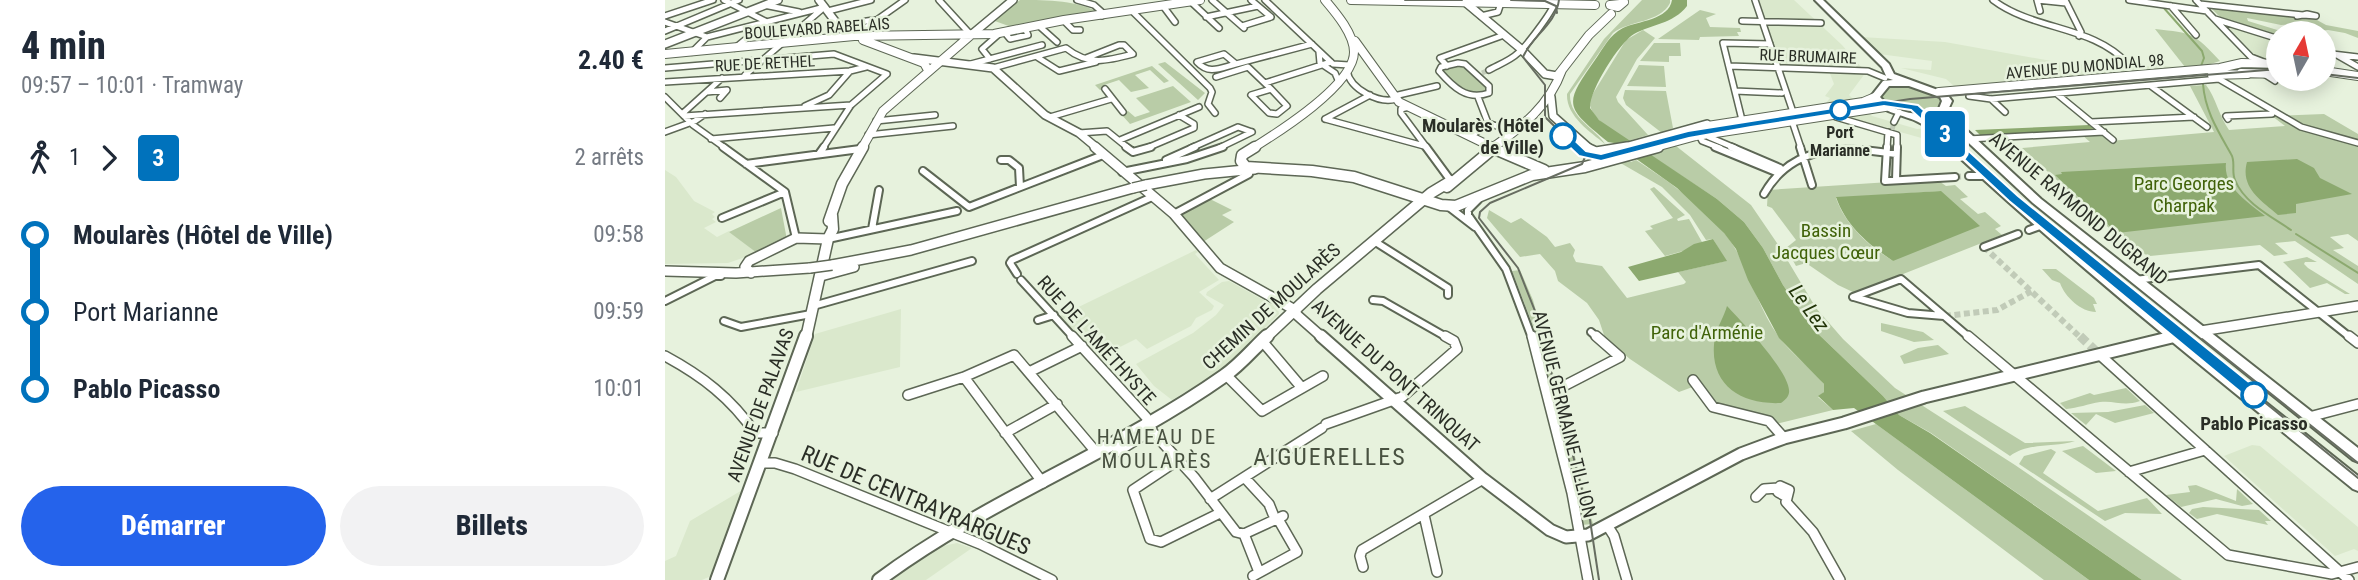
<!DOCTYPE html>
<html lang="fr">
<head>
<meta charset="utf-8">
<style>
  body { margin:0; font-family:"Roboto Condensed",sans-serif; background:#f2f2f3; color:#1f2937; height:100vh; display:flex; flex-direction:column; font-size:26px; white-space:nowrap }
  * { box-sizing:border-box; margin:0 }
  p { font-size:23px; color:#747a83 }
  .icon { flex:none; width:38px; height:38px; fill:none; stroke:currentColor; stroke-width:2; stroke-linecap:round; stroke-linejoin:round }
  .map { position:relative; flex:1; overflow:hidden }
  .sheet { display:flex; flex-direction:column; background:#fff; width:665px }
  .sheet>* { flex:none }
  .badge { padding:0 14px; border-radius:5px; font-size:24px; line-height:46px }
  .needle { width:46px; rotate:9deg }
  .controls { position:absolute; left:1601px; top:21px; display:grid; gap:14px }
  .controls a { display:grid; place-items:center; width:70px; height:70px; border-radius:50%; background:#fff; box-shadow:0 4px 18px #0003; font-size:35px }
  .map>.badge { position:absolute; translate:-50% -50%; box-shadow:0 0 0 4px #fff }
  .legs { display:flex; align-items:center; gap:10px; height:77px; padding:0 21px; font-size:23px }
  .legs p { margin-inline-start:auto }
  .summary { display:flex; align-items:center; justify-content:space-between; height:119px; padding:0 21px }
  h1 { font-size:38px; font-weight:800; line-height:52px }
  .button { display:flex; gap:14px; margin-top:auto; padding:14px 21px }
  .button a { flex:1; height:80px; border-radius:42px; background:#2563eb; color:#fff; font-size:28px; font-weight:800; line-height:80px; text-align:center }
  .button a+a { background:#f2f2f3; color:#1f2937 }
  ul { padding:0 21px; list-style:none }
  li { display:flex; align-items:center; gap:24px; height:77px; font-size:26px }
  li i { display:grid; place-items:center; width:10px; height:100%; margin:0 9px; background:currentColor }
  li i::after { content:''; width:18px; height:18px; margin:-9px; border:5px solid; border-radius:50%; background:#fff }
  li p { margin-inline-start:auto }
  li:first-child i { background:linear-gradient(#0000 50%,currentColor 0) }
  li:last-child i { background:linear-gradient(currentColor 50%,#0000 0) }
  main { display:flex; flex:1; min-height:0 }
  .map>svg:first-child { display:block }
</style>
</head>
<body>
<main>
<section class="sheet">
<div class="summary"><div><h1>4 min</h1><p>09:57 – 10:01 · Tramway</p></div><b>2.40 €</b></div>
<div class="legs"><svg class="icon" aria-label="walk" viewBox="0 0 24 24"><circle cx="13" cy="4" r="2"/><path d="M13 8l-2 6 4 7M11 14l-3 7M7 12l3-4h3l4 4"/></svg>1<svg class="icon" aria-label="forward" viewBox="0 0 24 24"><path d="M9 5l7 7-7 7"/></svg><b class="badge" style="background:#0072bc;color:#fff">3</b><p>2 arrêts</p></div>
<ul>
<li><i style="color:#0072bc"></i><b>Moularès (Hôtel de Ville)</b><p>09:58</p></li>
<li><i style="color:#0072bc"></i><span>Port Marianne</span><p>09:59</p></li>
<li><i style="color:#0072bc"></i><b>Pablo Picasso</b><p>10:01</p></li>
</ul>
<div class="button"><a>Démarrer</a><a>Billets</a></div>
</section>
<div class="map">
<svg width="1693" height="580" viewBox="0 0 1693 580">
  <rect width="100%" height="100%" fill="#e7f2dd"/>
  <path fill="#dae8cc" d="M1093,0H1129L1177,45L1197,68L1115,66Z
    M1560,24L1613,41V60L1592,57Z
    M1196,37L1280,42L1403,64L1529,67L1289,86L1281,79L1236,68L1266,70L1267,61L1214,54Z
    M1164,71L1201,72L1184,95L1188,99L1161,103L1165,98L1160,96L1169,84Z
    M1203,112L1207,116L1252,129L1263,128L1281,145L1179,116Z
    M0,170L11,177L29,201L50,212L47,214L50,217L47,219L51,222L39,228L52,237L64,231L92,253L63,263L0,264Z
    M531,250L533,252L530,254L554,280L534,292L549,306L547,310L531,318L526,326L482,349L471,339L433,358L395,316Z
    M564,281L613,308L614,314L557,370L507,400L489,386L471,364L528,333L551,315L559,305L541,295L542,292L557,282Z
    M236,309L235,367L131,392L150,334Z
    M1587,445L1595,446L1693,527V551L1689,549L1670,556L1559,456Z
    M79,489L46,576L37,580H0V561L11,556L25,521Z
    M292,543L307,548L261,580H225L260,555L278,546Z"/>
  <path fill="#b9cca7" fill-rule="evenodd" d="M355,0C383,0 413,0 437,14L352,29L327,20Z
    M977,0H1005V3C995,23 965,20 948,33L905,94C904,118 930,128 940,144C925,132 901,116 902,94L939,39Z
    M1544,6L1652,20L1661,25L1693,31V38L1680,33L1663,30L1641,32L1630,24L1616,25L1582,18L1583,21L1622,33H1614L1613,39L1557,19Z
    M1035,10L1051,14L1041,18L1045,27L1075,28L1076,32H1072L1074,36L1035,37L1034,40L993,39Z
    M1490,29C1528,33 1529,33 1555,61L1536,67H1520Z
    M978,30L990,38L972,59L951,97L953,102L983,135L963,141C948,131 925,119 924,100L961,40Z
    M989,43H1015L1016,56H1004V62L975,61Z
    M500,62L540,93L533,100L493,64Z
    M791,64L800,65L824,89L820,93L799,94L777,70Z
    M974,65L999,66L1001,87L962,86Z
    M487,66L504,81L499,83L485,70L470,75L484,88L466,92L454,80L439,85L441,88L435,90L430,85Z
    M1238,83L1271,93L1278,100L1271,113C1251,115 1228,114 1214,97L1223,85Z
    M1541,85C1551,98 1554,116 1564,130L1620,126L1607,116L1659,114L1693,134V241L1683,234L1665,237L1679,248L1668,250L1693,266V284L1630,241L1610,243L1623,254L1609,256L1595,245L1485,256L1468,250L1357,148L1425,142L1417,135L1438,134L1445,141L1549,132L1525,86Z
    M508,86L526,102L465,124L456,114L463,111L470,117L485,112L471,98Z
    M960,90L1001,91L1008,128L997,133L961,105L958,98Z
    M1011,146L1086,205L1114,246L1151,308L1178,339L1230,388L1350,465L1517,580H1477L1266,433L1234,415L1218,396L1147,328L1118,285L1098,248L1079,222L1052,199L982,153Z
    M960,159L966,162L971,160C1005,182 1051,214 1071,250C1086,278 1095,311 1114,337C1127,355 1146,367 1159,384V392L1153,397L1168,410L1103,426L1067,416L1033,385L1014,392L965,359L940,338L934,320L922,303L893,281L890,271L875,254L855,257L822,218L824,210L846,223L856,218L882,237L890,247L905,243L910,250L908,256L911,262L937,266L962,298L1019,284L1021,282L1013,272L1061,261L1048,239L1041,240L1025,215L997,187L952,161Z
    M1271,179L1281,186L1290,185L1303,197L1295,199L1313,214L1320,212L1336,226L1330,229L1337,235L1190,293L1173,285L1141,263L1131,266L1121,248L1131,240L1107,208L1102,206L1103,190ZM1276,191L1228,261C1203,245 1181,226 1171,198Z
    M989,187L1020,215L1012,219L1013,221L1024,219L1037,242L1022,250L1000,256L980,231L988,229L985,226L1008,218L985,189Z
    M545,199L567,210L557,215L569,222L538,242L515,216Z
    M116,208L122,240L92,253L64,232Z
    M1642,257L1652,262H1640L1639,264L1643,268L1685,294H1680L1662,283L1645,288L1618,262Z
    M1377,269H1391L1429,298L1432,304H1428L1431,312C1416,312 1400,297 1395,283L1387,280Z
    M855,270L868,300L890,380L881,381L870,331L847,271Z
    M1216,323L1258,332L1269,340L1249,342L1216,331Z
    M1273,345L1284,354L1239,364L1235,356L1253,348Z
    M1461,388L1475,401C1458,407 1450,400 1435,402C1423,404 1413,408 1401,409L1395,403L1425,393L1429,395Z
    M885,397H894L928,524L916,525Z
    M1480,405L1489,413L1450,423L1431,414L1421,425L1406,413L1443,412Z
    M1300,406L1360,443L1410,441C1389,448 1364,442 1345,456L1278,411Z
    M1211,424L1424,580H1379L1233,470L1186,431Z
    M1418,446L1451,471L1431,473L1397,451Z
    M1386,449L1391,452L1378,473L1433,511L1482,498L1497,514L1460,513L1440,521L1354,464L1359,456Z
    M1531,485L1571,501L1572,489L1588,504L1577,506L1551,499L1516,507L1501,495L1525,492L1523,486Z
    M1538,507L1594,510L1606,521H1600L1603,525L1552,514L1532,519L1524,513L1527,509Z"/>
  <path fill="#8ca96f" d="M1007,0H1022V6C1008,24 987,24 969,34C954,43 924,91 925,108L934,120L1052,199L1079,222L1098,248L1118,285L1147,328L1218,396L1234,415L1265,433L1477,580H1424L1189,408L1168,410L1153,396L1159,392V384L1114,338L1083,280L1071,249L1059,233L1012,188L949,143L943,142C900,107 898,105 930,60C938,49 944,35 958,28C973,21 1004,20 1007,0Z
    M1424,125L1431,131L1316,136L1310,130Z
    M1632,159L1649,168L1655,178L1687,194L1631,204V213L1613,215C1595,200 1575,187 1582,162Z
    M1561,163C1558,187 1584,203 1600,216L1452,233L1390,175L1397,174L1396,172Z
    M1276,191L1315,226L1228,261C1203,244 1181,226 1171,197Z
    M1048,239L1062,261L974,281L963,267L1016,252L1029,244Z
    M1062,306C1076,321 1123,370 1124,390C1125,396 1120,400 1116,403C1074,405 1042,383 1050,337C1052,327 1059,317 1062,306Z"/>
  <g fill="none" stroke-linecap="round" stroke-linejoin="round">
    <path stroke="#8ca96f" stroke-width="2" d="M1498,7L1537,51L1539,58L1536,66
      M1538,84C1540,111 1553,131 1566,154C1571,162 1566,171 1570,180C1579,203 1607,217 1626,230
      M1631,234L1693,273"/>
    <path stroke="#c1cbb8" stroke-width="5" stroke-dasharray="5 2.5" stroke-linecap="butt" d="M817,73L824,70
      M1227,130L1229,122"/>
    <path stroke="#c1cbb8" stroke-width="6" stroke-dasharray="6 3.5" stroke-linecap="butt" d="M1290,177L1304,176
      M1319,247L1416,338
      M1280,316L1332,310L1367,291"/>
    <path stroke="#c1cbb8" stroke-width="9" stroke-dasharray="9 4.5" stroke-linecap="butt" d="M1415,336L1435,355"/>
    <defs>
      <path id="minor-far2" d="M59,0L102,22L70,48
        M274,0L306,35
        M412,0L429,5L438,13L437,16
        M547,0L579,28
        M600,0L668,64L684,65
        M1090,0L1128,112
        M1328,0C1369,31 1428,25 1463,64
        M1400,0L1416,32L1414,36
        M1464,0L1542,11
        M1531,0L1586,57L1599,62
        M525,1L554,28
        M1535,4L1638,15
        M99,5L134,12
        M498,6L510,22
        M1506,6L1531,35
        M466,10L545,88L547,92L543,104L550,113
        M163,11L206,0
        M1375,11L1372,0L1401,3
        M1642,14L1651,16L1638,15Z
        M0,16L48,0
        M816,16L833,12L836,3
        M1632,16L1638,15
        M541,17L593,6
        M1550,19L1614,39
        M1077,21L1156,23
        M0,22L42,37
        M400,22L408,30H415
        M173,25L209,20
        M373,25L392,42
        M577,26L606,17L586,0
        M0,31L74,0
        M340,33L345,39L363,35L360,28
        M189,36L240,0
        M27,52L42,37L160,7
        M654,52L655,63L670,73L673,80
        M1659,53L1693,57
        M559,54L571,64C555,68 544,75 532,62Z
        M1672,55L1693,67
        M372,57L394,71L431,62
        M325,59L317,49L334,34
        M793,63L800,64L824,86V93C802,101 788,87 774,71L776,67Z
        M571,64L647,44
        M302,65L377,45
        M782,66L775,58L839,35
        M1064,66L1203,71L1220,78
        M0,68L169,54L222,74L186,105L158,148
        M328,68L401,48C423,66 442,61 468,54L459,45H454L421,58
        M824,70C833,65 846,60 853,53C861,47 887,12 889,4
        M682,71C685,89 714,104 731,99
        M1599,74L1610,81
        M80,75L156,10
        M551,77L583,67L606,89
        M1554,79L1636,127L1693,143
        M0,82L185,71L201,67
        M600,83L666,62
        M1486,86L1542,127
        M440,89L458,112
        M606,89L622,106L612,114L604,113L586,95Z
        M1070,91L1117,93
        M42,92L62,90L55,98
        M1392,94L1448,140
        M729,96L772,86
        M1304,96L1326,99L1554,79L1552,75
        M0,97L28,125L60,148
        M1326,99L1340,112
        M140,106L164,95L185,71
        M744,107L736,109V113L762,148
        M17,114L57,78
        M19,116L186,105
        M385,117L446,99
        M1171,117L1232,135V148
        M660,119L759,146
        M660,119L705,95
        M1563,119L1561,116L1607,114
        M1077,120L1058,43L1105,44
        M211,121L270,115
        M1229,122L1234,112
        M1426,122L1529,117
        M823,123L849,132
        M1128,124L1136,148
        M0,132L30,121L40,114
        M414,133L442,131L463,148
        M203,135L288,126
        M805,137L823,123L813,97
        M1035,137L1037,141L1055,148
        M1044,137L1070,148
        M46,139L169,128
        M1303,139L1439,132
        M455,140L534,107
        M482,148L529,128V124L514,115
        M526,148L573,127L587,132
        M554,148L587,132
        M1222,148L1223,132"/>
      <path id="minor-far1" d="M58,147L120,192L131,238
        M461,147L468,152L486,147
        M761,147L786,181
        M1050,147L1111,172
        M1066,147L1115,168
        M1135,147L1147,185
        M1222,147L1220,181L1290,177
        M154,154L159,147
        M336,160H344L354,168L355,187
        M501,160L530,147
        M81,164L195,149
        M258,171L304,207L438,155
        M457,172L522,159L558,147
        M1304,176H1317
        M1231,180L1232,147
        M1099,194C1128,143 1180,146 1231,154
        M813,200L803,210V215L841,269L867,338
        M784,207L810,227
        M509,214L584,174
        M57,218L120,192
        M207,229L214,190
        M1364,230L1375,226
        M163,239L292,211
        M709,241L783,288V295
        M1319,247L1353,234
        M352,274L345,263L347,260L487,197
        M356,280L409,338
        M1470,280L1594,265L1686,338
        M1188,297L1236,279L1305,338
        M1189,297L1243,313L1279,316
        M708,300L718,301L783,338
        M0,301L50,276H56
        M148,306L307,261
        M373,320L389,315
        M59,321L76,327L146,314
        M926,332L933,338"/>
      <path id="minor" d="M407,336L481,417L484,428L529,477L571,532L579,534L594,572
        M867,336L907,493L923,580
        M1303,336L1563,555L1667,574L1693,567
        M1684,336L1693,343
        M598,342L637,388
        M1435,355L1684,580
        M0,356C37,376 66,398 90,433H108
        M364,372L417,346
        M561,375L597,411L658,376
        M299,377L378,483
        M1028,380L1048,407L1104,421L1119,438
        M895,388L955,357L931,336
        M243,395L299,377L349,355L431,452
        M1644,417L1693,404
        M661,424L737,397L792,349L789,341L780,336
        M340,433L392,404
        M452,452L487,430
        M513,460L468,490L485,539L496,542L555,513
        M97,463H110L130,469L315,544L387,580
        M1464,472L1540,450
        M580,478L604,504L608,514
        M1120,496L1113,492L1115,486L1124,490L1121,502L1148,532L1175,580
        M1091,497L1099,489L1113,488
        M545,499L657,428
        M759,515L772,572
        M942,525L949,536L962,580
        M579,534L618,516
        M698,567L695,556L697,550L818,479
        M588,576L632,552L613,519"/>
      <path id="tertiary-far2" d="M154,0L173,25L189,36
        M800,2L856,49L880,74L892,76
        M306,35L348,0
        M0,44L113,0
        M249,58L328,68L380,115L414,133L432,148
        M886,97L888,116L924,148
        M956,148L1042,124"/>
      <path id="tertiary-far1" d="M430,147L509,214L555,268L630,310L632,315L658,338
        M920,147L931,152L962,147
        M481,185L539,174L590,169
        M167,265L246,250L468,188
        M0,271L71,273L145,268
        M86,273L80,267L84,261L131,238L163,239
        M156,276L189,267
        M1536,331L1693,306
        M1504,338L1507,337"/>
      <path id="tertiary" d="M656,336L818,479L885,530L901,537L923,535L1076,454L1119,438L1179,423L1259,397L1507,337"/>
      <path id="secondary-far2" d="M686,0L930,5
        M955,4L945,5L953,7L959,2
        M198,40L259,63L263,70
        M690,41L734,102L829,148
        M0,54L189,36L329,34L399,20L535,0
        M1659,71L1693,76
        M1576,73L1614,74
        M893,75L924,35L946,14
        M1547,75L1583,74
        M1274,92L1555,68L1577,63L1614,64
        M1031,136L1036,127L1198,102L1210,97
        M197,148L218,111L306,35
        M588,148C612,133 689,85 689,52C689,34 671,13 660,0
        M827,148C858,126 884,106 897,70
        M987,148L1031,136L1220,107"/>
      <path id="secondary-far1" d="M590,147L577,155L576,161L581,167L647,171L689,177L776,205L791,206L867,175L920,167L993,147
        M825,147L879,170
        M782,187L830,147
        M164,221L177,184L198,147
        M141,338L163,239L168,229L167,215
        M600,338L652,289L766,193L786,181"/>
      <path id="secondary" d="M52,580L141,336
        M214,580C321,500 450,453 559,376C575,365 588,349 602,336"/>
      <path id="primary" d="M1150,0H1158L1224,64L1229,74L1281,93L1287,101L1282,112L1376,199L1693,448V462L1688,460L1368,203L1276,117L1264,119L1423,261L1693,476V491L1688,489C1544,372 1399,257 1264,129C1246,113 1221,118 1205,97L1207,95L1218,81L1228,80L1222,78L1217,67ZM1224,86H1244L1275,97L1277,101L1273,111C1254,117 1228,113 1215,97Z"/>
    </defs>
    <use href="#minor-far2" stroke="#5d6755" stroke-width="8"/>
    <use href="#minor-far1" stroke="#5d6755" stroke-width="10"/>
    <use href="#minor" stroke="#5d6755" stroke-width="12"/>
    <use href="#tertiary-far2" stroke="#5d6755" stroke-width="10"/>
    <use href="#tertiary-far1" stroke="#5d6755" stroke-width="12"/>
    <use href="#tertiary" stroke="#5d6755" stroke-width="15"/>
    <use href="#secondary-far2" stroke="#5d6755" stroke-width="10"/>
    <use href="#secondary-far1" stroke="#5d6755" stroke-width="13"/>
    <use href="#secondary" stroke="#5d6755" stroke-width="16"/>
    <use href="#primary" stroke="#5d6755" stroke-width="4"/>
    <use href="#minor-far2" stroke="#fff" stroke-width="5"/>
    <use href="#minor-far1" stroke="#fff" stroke-width="6"/>
    <use href="#minor" stroke="#fff" stroke-width="9"/>
    <use href="#tertiary-far2" stroke="#fff" stroke-width="7"/>
    <use href="#tertiary-far1" stroke="#fff" stroke-width="9"/>
    <use href="#tertiary" stroke="#fff" stroke-width="11"/>
    <use href="#secondary-far2" stroke="#fff" stroke-width="8"/>
    <use href="#secondary-far1" stroke="#fff" stroke-width="10"/>
    <use href="#secondary" stroke="#fff" stroke-width="12"/>
    <use href="#primary" fill="#fff" fill-rule="evenodd"/>
    <path stroke="#676d61" stroke-width="2" d="M740,0H797
      M846,0L880,1L891,6L892,13
      M894,0C891,24 867,36 858,57L880,85V117L914,150L932,157L1046,130L1245,99L1614,69
      M1659,74L1693,78
      M1233,103L1256,111L1348,198L1693,478
      M915,148L921,155L917,164L825,203L815,212L814,218L853,268L870,311L925,520L934,580
      M1537,339L1693,463"/>
    <defs>
      <path id="tertiary-bridge" d="M468,188L481,185
        M145,268L167,265"/>
    </defs>
    <use href="#tertiary-bridge" stroke="#5d6755" stroke-width="12" stroke-linecap="butt"/>
    <use href="#tertiary-bridge" stroke="#fff" stroke-width="9"/>
  </g>
  <path fill="#0072bc" stroke="#fff" stroke-width="2" d="M1219,100L1253,105L1353,196L1595,391L1597,395L1595,399H1584L1344,201L1246,110L1219,106L1086,127L1024,138L936,161L914,156L893,136L902,133L921,151L936,154L1023,131Z"/>
  <g fill="#fff" stroke="#0072bc" stroke-width="3.5">
    <circle cx="1175" cy="110" r="9"/>
    <circle cx="898" cy="136" r="12"/>
    <circle cx="1589" cy="395" r="12"/>
  </g>
  <g text-anchor="middle" stroke-width="5" stroke-linejoin="round" paint-order="stroke">
    <g font-size="16" fill="#2a2e26" stroke="#e7f2dd">
      <text transform="translate(152 28) rotate(-4)" y="6">BOULEVARD RABELAIS</text>
      <text transform="translate(1143 56) rotate(2)" y="6">RUE BRUMAIRE</text>
      <text transform="translate(100 63) rotate(-3)" y="6">RUE DE RETHEL</text>
      <text transform="translate(1420 66) rotate(-5)" y="6">AVENUE DU MONDIAL 98</text>
    </g>
    <g font-size="16" font-weight="bold" fill="#2a2e26" stroke="#e7f2dd">
      <text x="1175" y="138">Port<tspan x="1175" dy="18">Marianne</tspan></text>
    </g>
    <g font-size="19" font-weight="bold" fill="#2a2e26" stroke="#e7f2dd" text-anchor="end">
      <text x="879" y="132">Moularès (Hôtel<tspan x="879" dy="22">de Ville)</tspan></text>
      <text x="1589" y="430" text-anchor="middle">Pablo Picasso</text>
    </g>
    <g font-size="19" fill="#406209" stroke="#e7f2dd">
      <text x="1519" y="190">Parc Georges<tspan x="1519" dy="22">Charpak</tspan></text>
      <text x="1161" y="237">Bassin<tspan x="1161" dy="22">Jacques Cœur</tspan></text>
      <text x="1042" y="339">Parc d'Arménie</text>
    </g>
    <g font-size="19" fill="#2a2e26" stroke="#e7f2dd">
      <text transform="translate(1414 208) rotate(40)" y="7">AVENUE RAYMOND DUGRAND</text>
      <text transform="translate(606 306) rotate(-42)" y="7">CHEMIN DE MOULARÈS</text>
      <text transform="translate(432 340) rotate(48)" y="7">RUE DE L'AMÉTHYSTE</text>
      <text transform="translate(731 375) rotate(42)" y="7">AVENUE DU PONT TRINQUAT</text>
      <text transform="translate(95 405) rotate(-70)" y="7">AVENUE DE PALAVAS</text>
      <text transform="translate(900 414) rotate(76)" y="7">AVENUE GERMAINE TILLION</text>
    </g>
    <g font-size="21" font-style="italic" fill="#213408" stroke="#e7f2dd">
      <text transform="translate(1144 308) rotate(54)" y="7">Le Lez</text>
    </g>
    <g font-size="21" letter-spacing="2" fill="#485140" stroke="#e7f2dd">
      <text x="492" y="444">HAMEAU DE<tspan x="492" dy="24">MOULARÈS</tspan></text>
    </g>
    <g font-size="23" fill="#2a2e26" stroke="#e7f2dd">
      <text transform="translate(251 500) rotate(23)" y="8">RUE DE CENTRAYRARGUES</text>
    </g>
    <g font-size="24" letter-spacing="2" fill="#485140" stroke="#e7f2dd">
      <text x="665" y="465">AIGUERELLES</text>
    </g>
  </g>
</svg>
<div class="controls">
<a><svg class="needle" viewBox="-14 -14 28 28"><path d="M0-13l5 13h-10z" fill="#e53935"/><path d="M0 13l5-13h-10z" fill="#747a83"/></svg></a>
</div>
<b class="badge" style="left:1280px;top:134px;background:#0072bc;color:#fff">3</b>
</div>
</main>
</body>
</html>
